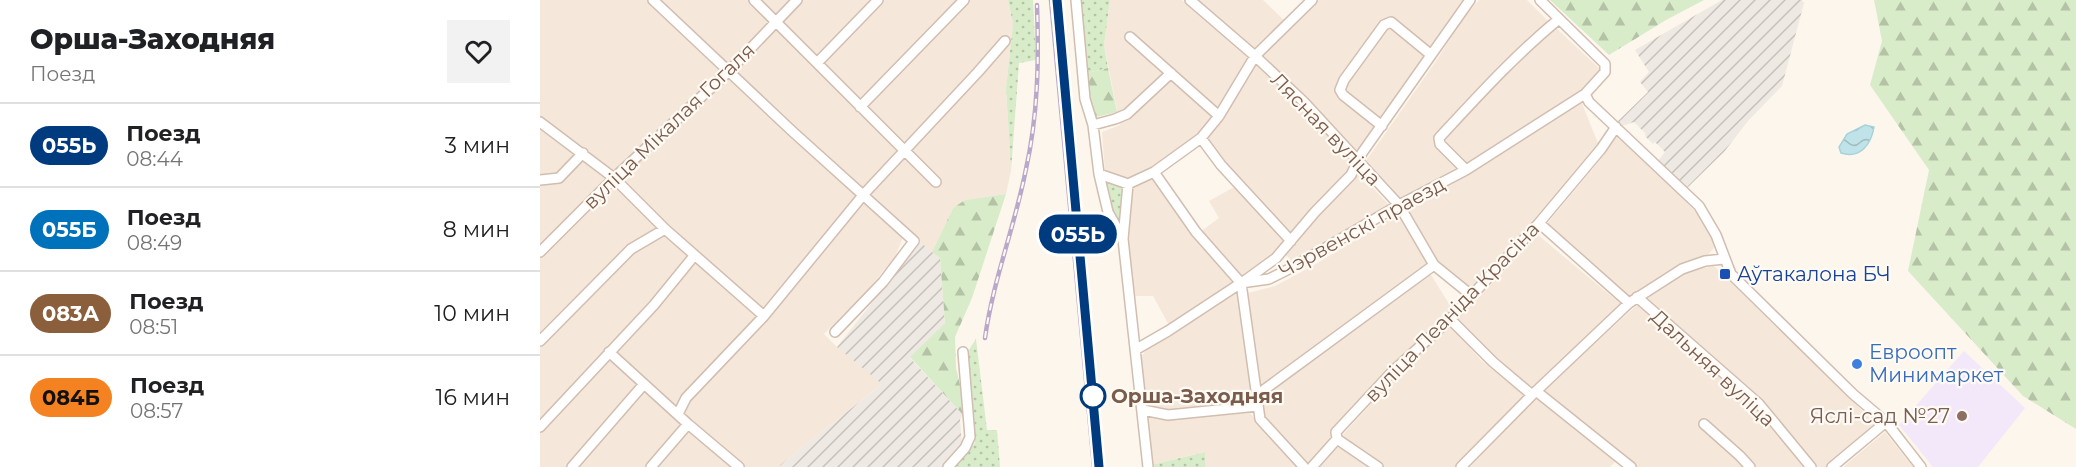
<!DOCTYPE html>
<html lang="ru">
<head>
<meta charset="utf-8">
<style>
  body { margin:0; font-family:Montserrat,sans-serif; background:#f2f2f2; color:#202124; height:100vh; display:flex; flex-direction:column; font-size:22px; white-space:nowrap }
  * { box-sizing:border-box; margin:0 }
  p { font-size:20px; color:#757577 }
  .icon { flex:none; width:33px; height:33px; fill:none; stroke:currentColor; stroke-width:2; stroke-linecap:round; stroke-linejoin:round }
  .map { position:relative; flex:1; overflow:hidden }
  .sheet { display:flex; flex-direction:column; background:#fff; width:540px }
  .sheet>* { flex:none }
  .badge { padding:0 12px; border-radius:20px; font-size:21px; line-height:39px }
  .map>.badge { position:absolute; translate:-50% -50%; box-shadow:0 0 0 3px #fff }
  .round { display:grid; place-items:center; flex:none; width:63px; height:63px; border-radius:0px; background:#f2f2f2 }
  .headline { display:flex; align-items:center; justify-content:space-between; height:102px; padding:0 30px }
  h1 { font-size:28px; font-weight:800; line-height:45px }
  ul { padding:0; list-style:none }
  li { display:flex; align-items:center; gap:18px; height:84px; padding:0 30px; border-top:2px solid #e0e0e0 }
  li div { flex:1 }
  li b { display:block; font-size:22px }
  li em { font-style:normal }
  li .badge { min-width:66px; font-weight:700; text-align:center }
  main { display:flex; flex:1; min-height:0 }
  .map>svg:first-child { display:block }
</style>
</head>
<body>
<main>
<section class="sheet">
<div class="headline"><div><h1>Орша-Заходняя</h1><p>Поезд</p></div><a class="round"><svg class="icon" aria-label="heart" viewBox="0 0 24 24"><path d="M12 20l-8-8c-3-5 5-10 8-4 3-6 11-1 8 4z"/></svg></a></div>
<ul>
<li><span class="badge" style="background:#003b80;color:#fff">055Ь</span><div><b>Поезд</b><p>08:44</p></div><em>3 мин</em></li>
<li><span class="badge" style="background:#0072bc;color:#fff">055Б</span><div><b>Поезд</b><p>08:49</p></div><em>8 мин</em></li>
<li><span class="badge" style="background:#8b5e3c;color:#fff">083А</span><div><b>Поезд</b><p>08:51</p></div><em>10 мин</em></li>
<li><span class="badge" style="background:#f58220;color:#111">084Б</span><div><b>Поезд</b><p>08:57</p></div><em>16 мин</em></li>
</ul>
</section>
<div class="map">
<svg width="1536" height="467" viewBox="0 0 1536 467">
  <defs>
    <pattern id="industrial-furrows" width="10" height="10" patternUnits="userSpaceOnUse" patternTransform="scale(1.5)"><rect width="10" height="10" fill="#efe9e4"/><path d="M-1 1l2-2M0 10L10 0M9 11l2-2" fill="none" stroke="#c7c0bb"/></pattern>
    <pattern id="grass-dots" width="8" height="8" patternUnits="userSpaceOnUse" patternTransform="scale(1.5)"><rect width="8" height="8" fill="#d8ecc9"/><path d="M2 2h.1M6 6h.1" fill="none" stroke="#b4c2a5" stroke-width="1.8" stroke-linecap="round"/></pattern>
    <pattern id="forest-firs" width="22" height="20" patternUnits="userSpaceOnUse" patternTransform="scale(1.5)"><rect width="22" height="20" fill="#d8ecc9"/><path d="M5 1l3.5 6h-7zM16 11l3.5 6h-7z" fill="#b4c2a5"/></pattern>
    <pattern id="water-waves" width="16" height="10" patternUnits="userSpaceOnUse" patternTransform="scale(1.5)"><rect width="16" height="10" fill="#bfe3e8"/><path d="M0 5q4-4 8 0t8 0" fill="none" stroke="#a0bbbe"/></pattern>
  </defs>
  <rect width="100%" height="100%" fill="#fdf6ec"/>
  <path fill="#f5e8da" d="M0,0H468L473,24L466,88L471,171L466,194L425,200L413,208L392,252L368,232L363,237L355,257L329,288L284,334L297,347L343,383L240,465L241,467H0Z
    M570,0H642L710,58L676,115L648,145L609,172L583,180L565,173L562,132L580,125L564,45Z
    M653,0H723L744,20L714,51Z
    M778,0H927L816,155L719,56Z
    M939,0H987L1009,22L938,90L896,138L920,168L860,200L823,165L894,64L925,16Z
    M1014,26L1059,68V72L1043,92L929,166L902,140L937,100Z
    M715,64L761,103L813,163L805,178L750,235L721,205L665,138Z
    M1041,101L1060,148L931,291L896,264L866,210Z
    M1078,135L1161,217L1173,239L1174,248L1164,259L1143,266L1088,298L1005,226L1056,165Z
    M820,174L849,205L754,264L745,254L777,215Z
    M613,177L651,230L693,281L691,286L630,327L613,296H593L585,239L590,188Z
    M696,186L746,241L735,256L702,281L660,232L679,218L669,201Z
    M858,214L890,266L719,391L708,293L735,286L776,264Z
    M998,235L1082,305L993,393L948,355L917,320Z
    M1174,266L1337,425L1288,467H1274L1223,405L1101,298L1145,272Z
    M890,273L914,312L795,429L790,442L766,467L723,415L720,398Z
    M700,290L713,398L709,404L628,413L605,407L600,359L608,347Z
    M1098,304L1221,412L1266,467H1094L1001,393Z
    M910,325L940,359L986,397L917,467H844L800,438L862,369Z
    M996,398L1076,461L1070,467H930Z
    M710,413L757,467H665L664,452L611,465L607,416L628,419Z
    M1345,432L1373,467H1303Z
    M798,447L828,467H780Z"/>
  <path fill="url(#industrial-furrows)" d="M1182,0H1262L1264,3L1242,86L1208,121L1184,152L1145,190L1117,162L1125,152L1115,142L1113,144L1106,137L1105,133L1094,122L1082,126L1077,122L1108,92L1100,82L1109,72L1095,50Z
    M380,242L400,258L405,323L370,358L423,415L420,419L422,445L404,467H241L240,465L342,384L297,347Z"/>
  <path fill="#f3e8fa" d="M1424,351L1485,408L1438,467H1393L1359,425Z"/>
  <path fill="url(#grass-dots)" d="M468,0H493L496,60L479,63L471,171L466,88L473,24Z
    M540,0H570L564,45L568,68L547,73Z
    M569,182L580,185L583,190L581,225L572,212L566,185Z
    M436,339L447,430H457L460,467H416L435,443L426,354Z
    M665,452V467H611V465Z"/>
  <path fill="url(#forest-firs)" d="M1010,0H1164L1126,20L1069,55Z
    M1334,0H1536V429L1483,396L1368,271L1389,170L1330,85L1342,41Z
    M568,68L577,112L556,117L549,96L547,73Z
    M466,194L432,298L415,337L416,368L426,411L423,415L370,357L405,323L400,258L392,252L413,208L425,200Z"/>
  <path fill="url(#water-waves)" stroke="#a5d3da" stroke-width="1.5" d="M1325,125L1334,127C1331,145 1320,159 1301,153L1299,147L1307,134Z"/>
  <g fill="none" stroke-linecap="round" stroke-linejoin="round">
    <defs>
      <path id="minor" d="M113,0L252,131L374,241L343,282L295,332
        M214,0L396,182
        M536,0L545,99L553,125L559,174L568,212L583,239
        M650,0L715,56L764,102L859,205L894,265L931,295
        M590,37L679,116
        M277,63L338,0
        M1045,94L1049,102L1159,206L1176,235L1191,274L1313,394L1346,422L1381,467
        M320,107L424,0
        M0,122L74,178L125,229L224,316
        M553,125L575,119L587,114L631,73
        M842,126L803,95L800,90L804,80L844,25L851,22L890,54
        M661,138L681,165L751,241
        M926,170L900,144L899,138C938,96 975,55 1019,19
        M614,172L656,232L701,283
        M559,174L588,184
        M0,180L19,178L43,153
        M999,223L1089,303
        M0,252L74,178L188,72L257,0
        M703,282L736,258L775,212L811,175L822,153L930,0
        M701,283L720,419L764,467
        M1097,297L1219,404L1271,467
        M910,319L953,362L992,395
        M0,341L91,249L125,229
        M595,350L628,331L701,283L729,279L751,268L859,205L926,170L1045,94L1065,72V64L1000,0
        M69,352L148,424L199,467
        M996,391L1091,467
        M717,395L894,265
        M603,410L628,415L718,406
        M138,414L146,398L224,316L324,194L438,72L465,41
        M1164,424L1200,456L1210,467
        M0,427L114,305L154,256
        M797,439L838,467
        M32,467L104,384
        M111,467L148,424
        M408,467L425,448L430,437L423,352
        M608,467L583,239L588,184L614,172L661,138L679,116L715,56L772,0
        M772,467L797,439L796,432L852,372L910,319L999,223L1061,149L1076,127
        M921,467L992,395L1089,303L1142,269L1165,261L1184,259
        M1292,467L1346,422"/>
    </defs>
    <use href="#minor" stroke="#d1beb0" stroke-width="12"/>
    <use href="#minor" stroke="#fff" stroke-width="9"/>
    <defs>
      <path id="rail" d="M511,0L554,467
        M445,338C453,280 475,226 486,169C498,115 499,61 497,5"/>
    </defs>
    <use href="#rail" stroke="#b9a8c9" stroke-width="4.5"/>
    <use href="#rail" stroke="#fffaf3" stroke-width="2" stroke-dasharray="7" stroke-linecap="butt"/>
  </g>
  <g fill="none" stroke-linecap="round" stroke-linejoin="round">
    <defs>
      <path id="line" d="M517,0L559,467"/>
    </defs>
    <use href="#line" stroke="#fff" stroke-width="14"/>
    <use href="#line" stroke="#003b80" stroke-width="9"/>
  </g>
  <rect fill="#1a4fb4" stroke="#fffaf3" stroke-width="2" x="1179" y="268" width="12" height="12" rx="3"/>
  <circle fill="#3f7fe0" stroke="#fffaf3" stroke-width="2" cx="1317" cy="364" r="6"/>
  <circle fill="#fff" stroke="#003b80" stroke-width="3" cx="553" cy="396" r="12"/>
  <circle fill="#8d6e63" stroke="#fffaf3" stroke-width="2" cx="1422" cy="416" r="6"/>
  <g text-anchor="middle" stroke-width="4.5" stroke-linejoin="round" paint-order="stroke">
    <g font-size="20" fill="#7a5c4d" stroke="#fffaf3">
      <text transform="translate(129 126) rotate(-44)" y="7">вуліца Мікалая Гогаля</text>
      <text transform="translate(786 129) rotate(46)" y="7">Лясная вуліца</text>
      <text transform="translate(822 227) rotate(-29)" y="7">Чэрвенскі праезд</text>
      <text transform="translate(912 312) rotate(-46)" y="7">вуліца Леаніда Красіна</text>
      <text transform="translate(1173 368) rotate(43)" y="7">Дальняя вуліца</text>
    </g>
    <g font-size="20" fill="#164399" stroke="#fffaf3" text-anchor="start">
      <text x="1197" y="281">Аўтакалона БЧ</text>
    </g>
    <g font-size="20" fill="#366cbe" stroke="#fffaf3" text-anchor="start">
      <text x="1329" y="359">Евроопт<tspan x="1329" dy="23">Минимаркет</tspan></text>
    </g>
    <g font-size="20" font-weight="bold" fill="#7a5c4d" stroke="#fffaf3" text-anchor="start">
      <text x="571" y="403">Орша-Заходняя</text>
    </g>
    <g font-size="20" fill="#785e54" stroke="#fffaf3" text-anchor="end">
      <text x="1410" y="423">Яслі-сад №27</text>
    </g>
  </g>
</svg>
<b class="badge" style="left:538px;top:234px;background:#003b80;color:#fff">055Ь</b>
</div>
</main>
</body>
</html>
